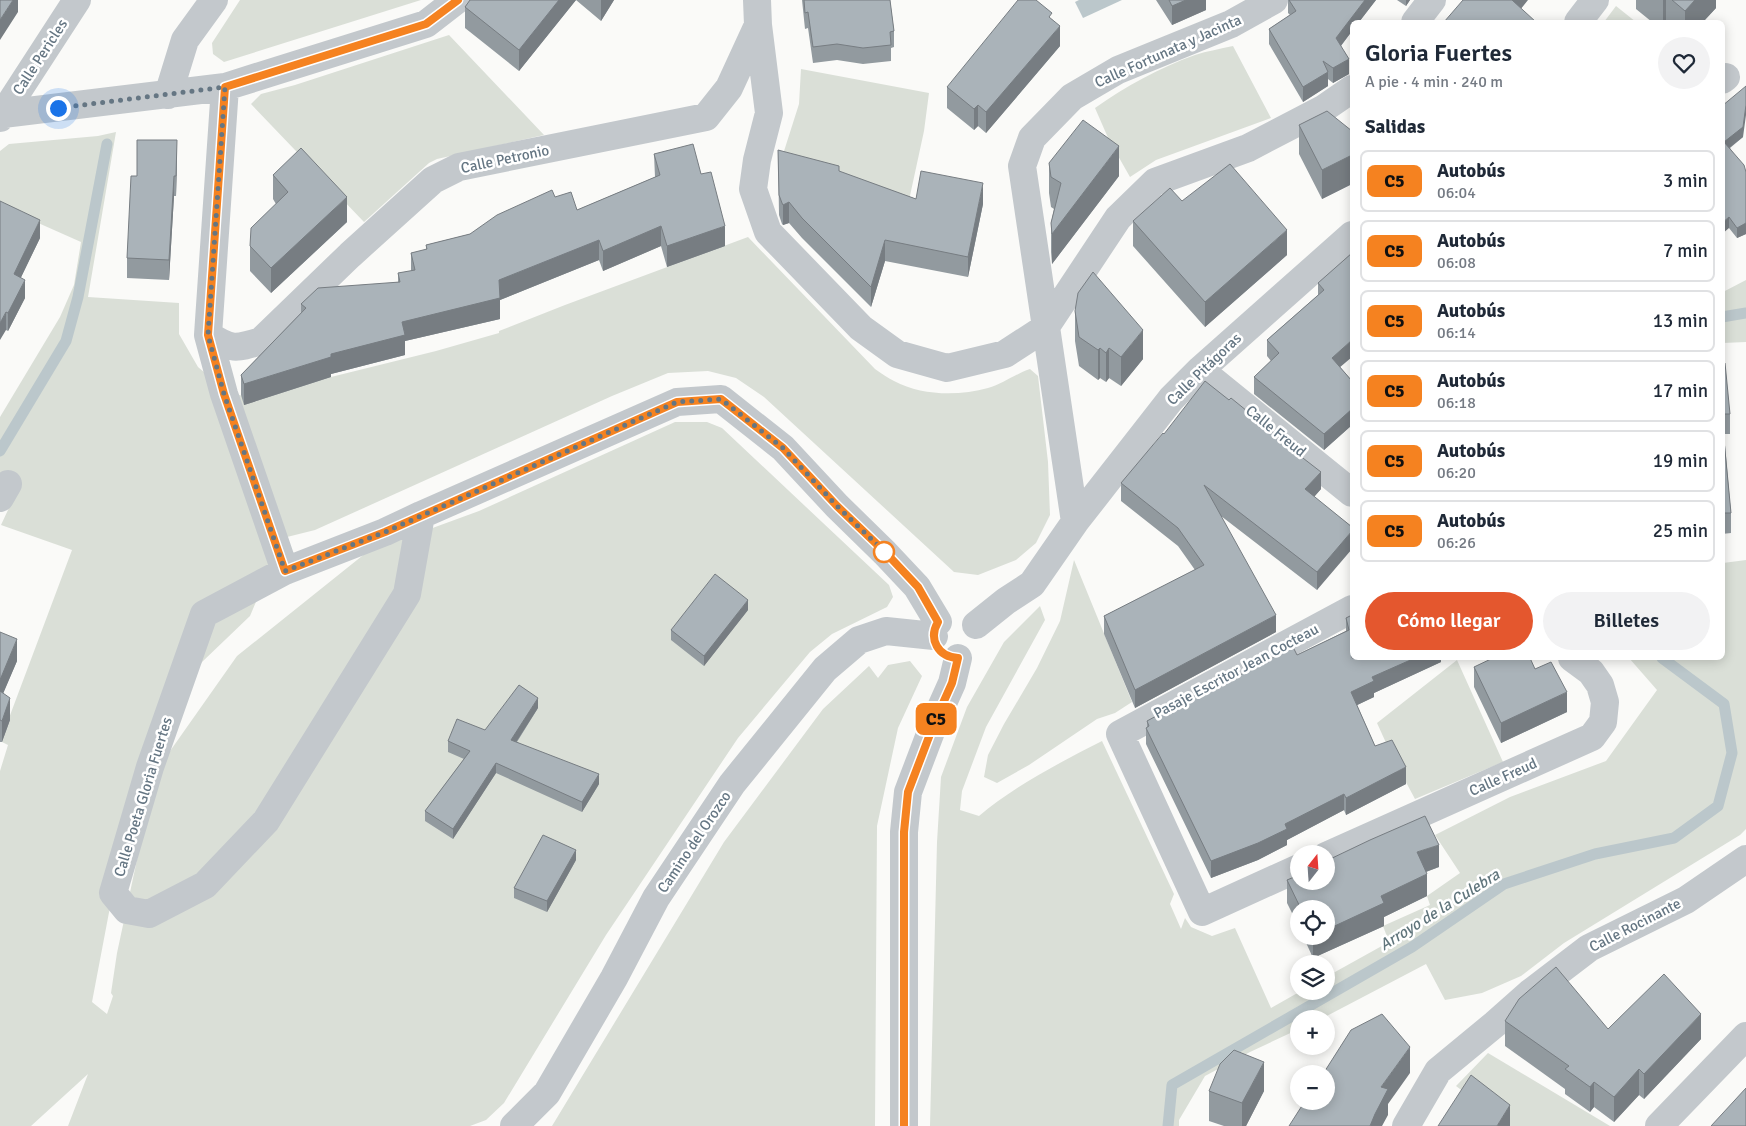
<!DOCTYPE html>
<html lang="es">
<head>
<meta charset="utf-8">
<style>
  body { margin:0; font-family:Signika,sans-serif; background:#f2f2f3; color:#1f2937; height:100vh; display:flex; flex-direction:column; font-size:19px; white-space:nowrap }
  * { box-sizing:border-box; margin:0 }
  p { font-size:16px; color:#747a83 }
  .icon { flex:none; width:28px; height:28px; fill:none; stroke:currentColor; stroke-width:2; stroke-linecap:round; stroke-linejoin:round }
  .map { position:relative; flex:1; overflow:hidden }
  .details { position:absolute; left:1350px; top:20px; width:375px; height:640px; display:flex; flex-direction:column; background:#fff; border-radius:8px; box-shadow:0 2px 12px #0003 }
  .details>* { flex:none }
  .badge { padding:0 10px; border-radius:8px; font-size:18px; line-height:32px }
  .needle { width:32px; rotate:17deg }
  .buttons { position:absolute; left:1290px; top:845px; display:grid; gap:10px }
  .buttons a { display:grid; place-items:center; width:45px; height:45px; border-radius:50%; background:#fff; box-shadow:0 2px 12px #0003; font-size:25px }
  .you { position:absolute; width:25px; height:25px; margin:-12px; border:4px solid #fff; border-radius:50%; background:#1a73e8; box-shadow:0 0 0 8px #1a73e833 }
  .map>.badge { position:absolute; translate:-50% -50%; box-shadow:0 0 0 2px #fff }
  h2 { padding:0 15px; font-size:19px; line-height:45px }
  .round { display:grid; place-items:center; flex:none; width:52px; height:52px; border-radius:26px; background:#f2f2f3 }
  .overview { display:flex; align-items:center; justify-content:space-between; height:85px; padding:0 15px }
  h1 { font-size:24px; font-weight:600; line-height:38px }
  .button { display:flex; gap:10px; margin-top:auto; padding:10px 15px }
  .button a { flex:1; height:58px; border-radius:30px; background:#e4572e; color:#fff; font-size:20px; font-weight:600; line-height:58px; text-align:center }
  .button a+a { background:#f2f2f3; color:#1f2937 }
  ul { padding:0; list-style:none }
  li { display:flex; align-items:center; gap:15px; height:62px; margin:0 10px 8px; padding:0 5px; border:2px solid #e0e1e3; border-radius:8px }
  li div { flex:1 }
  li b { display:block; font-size:19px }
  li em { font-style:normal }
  li .badge { min-width:55px; font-weight:700; text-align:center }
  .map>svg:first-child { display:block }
</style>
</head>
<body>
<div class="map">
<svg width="1746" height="1126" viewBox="0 0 1746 1126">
  <rect width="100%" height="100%" fill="#fafaf8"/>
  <path fill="#dadfd7" d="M240,0H421L224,62L213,54L212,43Z
    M1616,6L1636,22H1604Z
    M449,35L544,135L437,159L429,163L364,222L251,104L261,94L295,85Z
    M1233,46L1271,118L1156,160L1130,177L1109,140L1095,108C1126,86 1159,68 1195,55C1207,51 1220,49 1233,46Z
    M801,69L929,93L924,131L908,205L778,170L799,104Z
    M116,132L88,297L179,303V334L198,367L224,389L255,401L331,377L436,351L499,333V331L565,305L748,237L875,369C881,373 888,378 894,381C922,396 959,396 988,388C1003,384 1015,374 1030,369L1038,376L1048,462L1050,515L1036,543L1016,560L978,575L954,572L764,397L736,378L708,371L668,373L612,396L315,530L283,538L250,616L202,662L153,737L129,807L92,1002L107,1014L113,996L111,993L117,953L156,771L237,656L367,552L479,511L675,422H707L722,428L889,585L893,597L887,607L832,634L810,652L738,738L606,935L504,1103L486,1120L470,1126H68L88,1074L31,1126H0V771L8,745L2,742L10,720L9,718L72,550L1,525L21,482L0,481V417L60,317L74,285L81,242L0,206V151L9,144L98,136Z
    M1746,280V342L1723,343V292Z
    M1074,560L1132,702L1115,713L1097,719L1029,765L997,783L984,777L988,755L1004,724L1037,668L1060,621Z
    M1746,560V829L1740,835L1564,943L1521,976L1482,993L1445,1000L1426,964L1321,1019H1299V1029L1250,1052L1205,1076L1179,1120V1126H930L937,842L941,777L967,707L1004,642L1040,606L1045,620L986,727L962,791L960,810L979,816C1016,785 1059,763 1102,741L1174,894L1170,904L1181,929L1185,918L1191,927L1212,936L1235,928L1271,1008L1301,991H1326V977L1389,942L1383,926L1430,905L1427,896L1460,873L1435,835L1510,797L1606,761L1657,690L1629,658H1722L1723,563Z
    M1457,660L1503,762L1415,799L1392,756L1377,723Z
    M910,661L922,676L898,728L877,826L875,1126H552L724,842L823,709L869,666L878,678L888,665Z
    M1488,1053L1610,1126H1509L1456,1086Z"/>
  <path fill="#bbc7cb" d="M1079,0H1122L1083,18L1075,2Z"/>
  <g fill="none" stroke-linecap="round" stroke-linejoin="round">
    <path stroke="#bbc7cb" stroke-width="11" d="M1722,317L1746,313
      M0,451L66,341L78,297L107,144
      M1168,1126L1172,1085L1412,947L1504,884L1595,854L1674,838L1718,806L1732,753L1724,704L1662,658"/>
    <path stroke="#c3c8cc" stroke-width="28" d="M1415,22L1432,0
      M1578,22L1595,0
      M758,25L769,113L757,160L753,189L768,232L861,328L897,354L947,368L1005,354L1045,328L1118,218L1155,182L1248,148L1323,109L1352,89
      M1722,80L1726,77
      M225,87L208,335L224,394L285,571
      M168,95L185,40L214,0
      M3,114L77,0
      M0,118L3,114L225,87L426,24L457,0
      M208,335C232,350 235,349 261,341L350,255L433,180L459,167L706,117L729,88L758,25L757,0
      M1200,370L1352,493
      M0,498L8,484
      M421,515L407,594L266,821L205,885L149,914L127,910L113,893L150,767L204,614L285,571L385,532L421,515L677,402L721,399L783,448L837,506L885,553L917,587L938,622
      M1075,522L1022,166L1032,138L1072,97L1118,70L1231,24L1274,0
      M976,625L1006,601L1032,584L1075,522L1171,399L1200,370L1352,235
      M1326,856L1592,737L1603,722L1605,702L1600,685L1591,672L1572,658
      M1299,868L1202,912L1120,734L1352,609
      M514,1126L547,1093L614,978L656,898L732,784L825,669L859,640L886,631L934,636
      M904,1126V832L908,792L935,721L952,683L958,658
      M1406,1126L1438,1071L1495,1024L1530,993L1589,948L1686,900L1746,859
      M1659,1126L1746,1036"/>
  </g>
  <path fill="#929a9f" d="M470,0H614L601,21L576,0L519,71L465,28V7Z
    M802,0H890L894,31V47L891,48V61L863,64L837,60L813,63L808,28L805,29Z
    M1156,0H1206V10L1172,25Z
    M1288,0H1376L1359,22H1352V31L1341,46L1349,74L1333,83L1328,79V86L1303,102L1269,44V29L1290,15L1288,13Z
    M1397,0H1410L1406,6Z
    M1636,0H1716V8L1703,22H1652L1636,9Z
    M1052,19L1060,46L986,133L978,126L974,130L947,108V87Z
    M1722,106L1743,137L1730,148L1746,172V234L1737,238L1729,228Z
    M1299,125L1352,131V184L1322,199L1299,154Z
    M778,150L916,199L983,204L968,277L885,261L871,307L802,238L789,223L783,225L782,224L779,215Z
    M654,154L701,174L725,246L667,267L661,246L603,271L599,260L500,300V319L405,341V355L331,374V377L244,405L241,395V375L301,313V304L398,282V273L411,271V253L426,250V245L470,234L555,197L577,210L655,177Z
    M177,160L176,196H174L169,280L127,278V258L137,176Z
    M1049,163L1119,176L1052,264L1051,252V223L1054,209L1051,207L1049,193Z
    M273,175L347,222L271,293L250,271V246L276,204L273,199Z
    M0,201L40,238L21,277L25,298L8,331L6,330Z
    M1182,201L1287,255L1205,327L1133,246V221Z
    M1352,253L1340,367L1352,381V425L1324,450L1254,394V377L1271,361L1267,356V340L1318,295V283Z
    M1075,311L1143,359L1121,386L1109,378L1106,382L1100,378L1098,380L1079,366L1075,341Z
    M1722,363L1730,414V434H1724L1731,513V533L1722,534Z
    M1164,434L1300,457L1321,489L1314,497L1352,527L1317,590L1221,516L1276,632L1135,708L1104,634V616L1195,570L1178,546L1121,501V483Z
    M748,610L704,666L671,640V630Z
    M1346,618L1441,658V662L1374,693V697L1357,705L1375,746L1406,784L1346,815L1344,810L1287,840V845L1258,860L1211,878L1146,744V728H1147V721L1228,681L1297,655L1346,631Z
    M0,632L17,661L3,693L10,720L2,742H0Z
    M1474,667L1535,669L1567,712L1501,743L1474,687Z
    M538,708L517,742L599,784L582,812L496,773L453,839L425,821V811L464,759L448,752V741L485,730Z
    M576,860L547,912L514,898V888Z
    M1439,867L1426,872L1427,896L1384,917V926L1313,958L1303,936H1326V909H1299V927L1287,903V880Z
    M1505,1021L1608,1029L1701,1039L1644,1099L1639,1095L1614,1122L1594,1107L1590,1112L1565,1094V1089L1505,1046Z
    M1209,1091H1264L1246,1126H1224L1209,1121Z"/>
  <path fill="#777d82" d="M13,0H18V12L0,40V20Z
    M559,0H576L519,71V50Z
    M601,0H614L601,21Z
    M1186,0H1206V10L1172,25V6Z
    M1365,0H1376L1359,22H1352V31L1336,52V38Z
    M1406,0H1410L1406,6Z
    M1512,0H1528L1512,20Z
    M1663,0H1666V22H1663Z
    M1695,0H1716V8L1703,22H1685V11Z
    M1060,26V46L986,133V112Z
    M1349,59V74L1333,83V68Z
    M1328,72V86L1303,102V87Z
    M978,105V126L974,130V109Z
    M1746,105V115L1743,137L1724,152V142Z
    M177,140V160L176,196V176Z
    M1119,146V176L1052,264V234Z
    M1352,155V184L1322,199V170Z
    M174,176V196L169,280V260Z
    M983,183V204L968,277V257Z
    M347,197V222L271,293V268Z
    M789,202V223L783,225V205Z
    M1729,217V228L1722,234V223Z
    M40,220V238L14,292V274Z
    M1746,223V234L1737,238V228Z
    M661,226V246L603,271V251Z
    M725,226V246L667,267V246Z
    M1287,230V255L1205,327V302Z
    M599,240V260L500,300V319L405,341V355L331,374V377L244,405V384L331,354L402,322L499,280Z
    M885,240V261L871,307V287Z
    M25,280V298L8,331V313Z
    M6,312V330L0,340V323Z
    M1143,330V359L1121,386V357Z
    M1352,340V357L1332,374V358Z
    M1100,348V378L1098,380V350Z
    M1109,348V378L1106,382V353Z
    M1352,409V425L1324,450V434Z
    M1321,472V489L1305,507V489Z
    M1352,531V549L1317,590V572Z
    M748,600V610L704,666V656Z
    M1276,615V632L1135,708V690Z
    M17,639V661L0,701V680Z
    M1415,658H1441V662L1374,693V697L1351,708V692L1372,677Z
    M1567,692V712L1501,743V723Z
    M10,698V720L2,742V721Z
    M538,698V708L511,750V740Z
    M496,763V773L453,839V829Z
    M1406,767V784L1346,815V798Z
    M599,774V784L582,812V802Z
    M1344,794V810L1287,840V845L1258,860L1211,878V861Z
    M1439,845V867L1417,875V852Z
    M576,850V860L547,912V901Z
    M1427,874V896L1384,917V926L1313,958V936H1326V930L1381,896Z
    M1701,1014V1039L1644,1099V1074Z
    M1410,1047V1073L1388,1104V1115L1382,1126H1370L1381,1087Z
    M1264,1062V1091L1246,1126H1242V1103Z
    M1639,1069V1095L1614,1122V1097Z
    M1594,1082V1107L1590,1112V1087Z
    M1510,1105V1126H1497Z"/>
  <path fill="#aab3b9" stroke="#777d82" d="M0,0H13L0,20Z
    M470,0H559L519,50L465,7Z
    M804,0H890L894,31L890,32L891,45L863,48L837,44L813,47L808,12L805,13Z
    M1018,0H1036L1052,13L1049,17L1060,26L986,112L978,105L974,109L947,87Z
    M1169,0H1186L1172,6Z
    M1289,0H1365L1336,38L1349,59L1333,68L1323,61L1328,72L1303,87L1269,29L1296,11Z
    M1463,0H1512L1536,22H1444Z
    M1672,0H1695L1685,11Z
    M1746,86V105L1743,127L1724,142L1744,165L1746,172V223L1737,228L1729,217L1722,223V106Z
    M1327,111L1352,131V155L1322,170L1299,125Z
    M1083,120L1119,146L1052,234L1051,223L1061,183L1051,177L1049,163Z
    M137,140H177L176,176H174L169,260L127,258L131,176H137Z
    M693,144L701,174L711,172L725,226L667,246L661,226L603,251L599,240L499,280L500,298L402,322L405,335L331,354V357L244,384L241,375L306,308L301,304L318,288L400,282L398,273L415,270L411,253L427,249L426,245L470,234L497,215L552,190L555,197L571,192L577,210L660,175L654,154Z
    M301,148L347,197L271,268L250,246L251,228L288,192L273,175Z
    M778,150L839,166V171L916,199L921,171L983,183L968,257L885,240L871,287L802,218L789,202L783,205L782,203L779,195Z
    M1230,164L1287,230L1205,302L1133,221L1170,188L1182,201Z
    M0,201L40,220L14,274L25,280L8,313L6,312L0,323Z
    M1352,253V340L1332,358L1352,381V409L1324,434L1254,377L1279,353L1267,340L1324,290L1318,283Z
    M1093,272L1143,330L1121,357L1109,348L1106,353L1100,348L1098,350L1079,337L1075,311L1078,293Z
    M1722,363H1725L1730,414H1722Z
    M1205,381L1229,400L1231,398L1300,454L1299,455L1321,472L1305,489L1352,527V531L1317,572L1204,485L1276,615L1135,690L1104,616L1204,565L1178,528L1121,483L1163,433L1164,434Z
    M1722,419L1731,513H1722Z
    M715,574L748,600L704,656L671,630Z
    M1352,615V658H1415L1372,677L1374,681L1351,692L1375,746L1392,740L1406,767L1346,798L1344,794L1285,824L1287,829L1258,843L1211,861L1146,728L1149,726L1147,721L1228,677L1221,685L1293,647L1297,655L1349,630L1346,618Z
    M0,632L17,639L0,680Z
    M1493,658H1530L1535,669L1551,662L1567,692L1501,723L1474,667Z
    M519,685L538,698L511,740L599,774L582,802L496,763L453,829L425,811L470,751L448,741L457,719L485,730Z
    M0,691L10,698L2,721L0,720Z
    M1425,816L1439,845L1417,852L1427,874L1381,896L1384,903L1326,930V909H1301L1287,880L1299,875V881H1326V861L1370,840Z
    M543,835L576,850L547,901L514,888Z
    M1556,967L1608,1029L1664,974L1701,1014L1644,1074L1639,1069L1614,1097L1594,1082L1590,1087L1565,1069L1569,1066L1505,1021L1519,999Z
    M1382,1014L1410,1047L1381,1087L1388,1089L1375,1114L1370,1126H1289L1305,1101H1326V1074H1323L1351,1030Z
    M1234,1050L1264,1062L1242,1103L1209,1091L1220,1064Z
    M1471,1075L1510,1105L1497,1126H1438Z
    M1746,1088V1126H1711Z"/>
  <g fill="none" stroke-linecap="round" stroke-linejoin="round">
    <defs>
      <path id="line" d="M458,0L426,24L225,87L208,335L224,394L285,571L385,532L677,402L721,399L783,448L837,506L886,553L918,587L938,622C928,639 938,657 958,658L952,683L935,721L908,792L904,832V1126"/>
    </defs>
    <use href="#line" stroke="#fff" stroke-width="11"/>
    <use href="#line" stroke="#f58220" stroke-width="8"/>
    <path stroke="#657683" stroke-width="5" stroke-dasharray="0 9" d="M58,108L225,87L208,335L224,394L285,571L385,532L677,402L721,399L783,448L837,506L886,553L884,552"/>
  </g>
  <circle fill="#fff" stroke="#f58220" stroke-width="2.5" cx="884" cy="552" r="10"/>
  <g text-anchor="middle" stroke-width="5" stroke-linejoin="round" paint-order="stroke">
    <g font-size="15" fill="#657683" stroke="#fff">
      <text transform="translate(1168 51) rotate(-24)" y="5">Calle Fortunata y Jacinta</text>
      <text transform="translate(40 57) rotate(-57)" y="5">Calle Pericles</text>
      <text transform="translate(505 159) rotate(-12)" y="5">Calle Petronio</text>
      <text transform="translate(1204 369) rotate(-44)" y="5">Calle Pitágoras</text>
      <text transform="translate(1276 431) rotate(39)" y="5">Calle Freud</text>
      <text transform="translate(1236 671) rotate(-28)" y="5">Pasaje Escritor Jean Cocteau</text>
      <text transform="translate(1503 777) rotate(-24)" y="5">Calle Freud</text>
      <text transform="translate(143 797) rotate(-73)" y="5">Calle Poeta Gloria Fuertes</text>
      <text transform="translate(694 842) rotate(-56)" y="5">Camino del Orozco</text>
      <text transform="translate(1635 925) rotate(-27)" y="5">Calle Rocinante</text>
    </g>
    <g font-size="16" font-style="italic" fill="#60757c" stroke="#fff">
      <text transform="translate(1439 909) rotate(-32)" y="6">Arroyo de la Culebra</text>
    </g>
  </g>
</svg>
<div class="buttons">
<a><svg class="needle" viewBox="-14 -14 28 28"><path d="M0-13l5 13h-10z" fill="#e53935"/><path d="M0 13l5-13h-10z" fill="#747a83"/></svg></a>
<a><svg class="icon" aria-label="locate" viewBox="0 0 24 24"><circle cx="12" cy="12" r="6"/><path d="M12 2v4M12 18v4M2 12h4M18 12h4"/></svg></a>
<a><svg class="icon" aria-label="layers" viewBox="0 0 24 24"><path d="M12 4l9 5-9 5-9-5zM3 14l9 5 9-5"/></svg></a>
<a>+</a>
<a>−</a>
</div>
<div class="you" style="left:58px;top:108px"></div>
<b class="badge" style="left:936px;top:719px;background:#f58220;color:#111">C5</b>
<section class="details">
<div class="overview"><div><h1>Gloria Fuertes</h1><p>A pie · 4 min · 240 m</p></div><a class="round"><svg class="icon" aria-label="heart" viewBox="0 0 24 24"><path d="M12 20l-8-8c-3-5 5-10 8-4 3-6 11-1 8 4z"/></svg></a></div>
<h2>Salidas</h2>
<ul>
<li><span class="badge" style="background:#f58220;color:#111">C5</span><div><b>Autobús</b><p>06:04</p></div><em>3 min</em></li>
<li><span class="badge" style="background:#f58220;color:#111">C5</span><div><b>Autobús</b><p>06:08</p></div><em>7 min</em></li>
<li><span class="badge" style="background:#f58220;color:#111">C5</span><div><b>Autobús</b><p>06:14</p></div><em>13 min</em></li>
<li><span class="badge" style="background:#f58220;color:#111">C5</span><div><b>Autobús</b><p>06:18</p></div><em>17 min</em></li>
<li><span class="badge" style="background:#f58220;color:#111">C5</span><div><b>Autobús</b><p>06:20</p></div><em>19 min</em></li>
<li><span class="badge" style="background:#f58220;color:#111">C5</span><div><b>Autobús</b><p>06:26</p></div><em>25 min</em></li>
</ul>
<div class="button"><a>Cómo llegar</a><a>Billetes</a></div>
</section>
</div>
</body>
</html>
